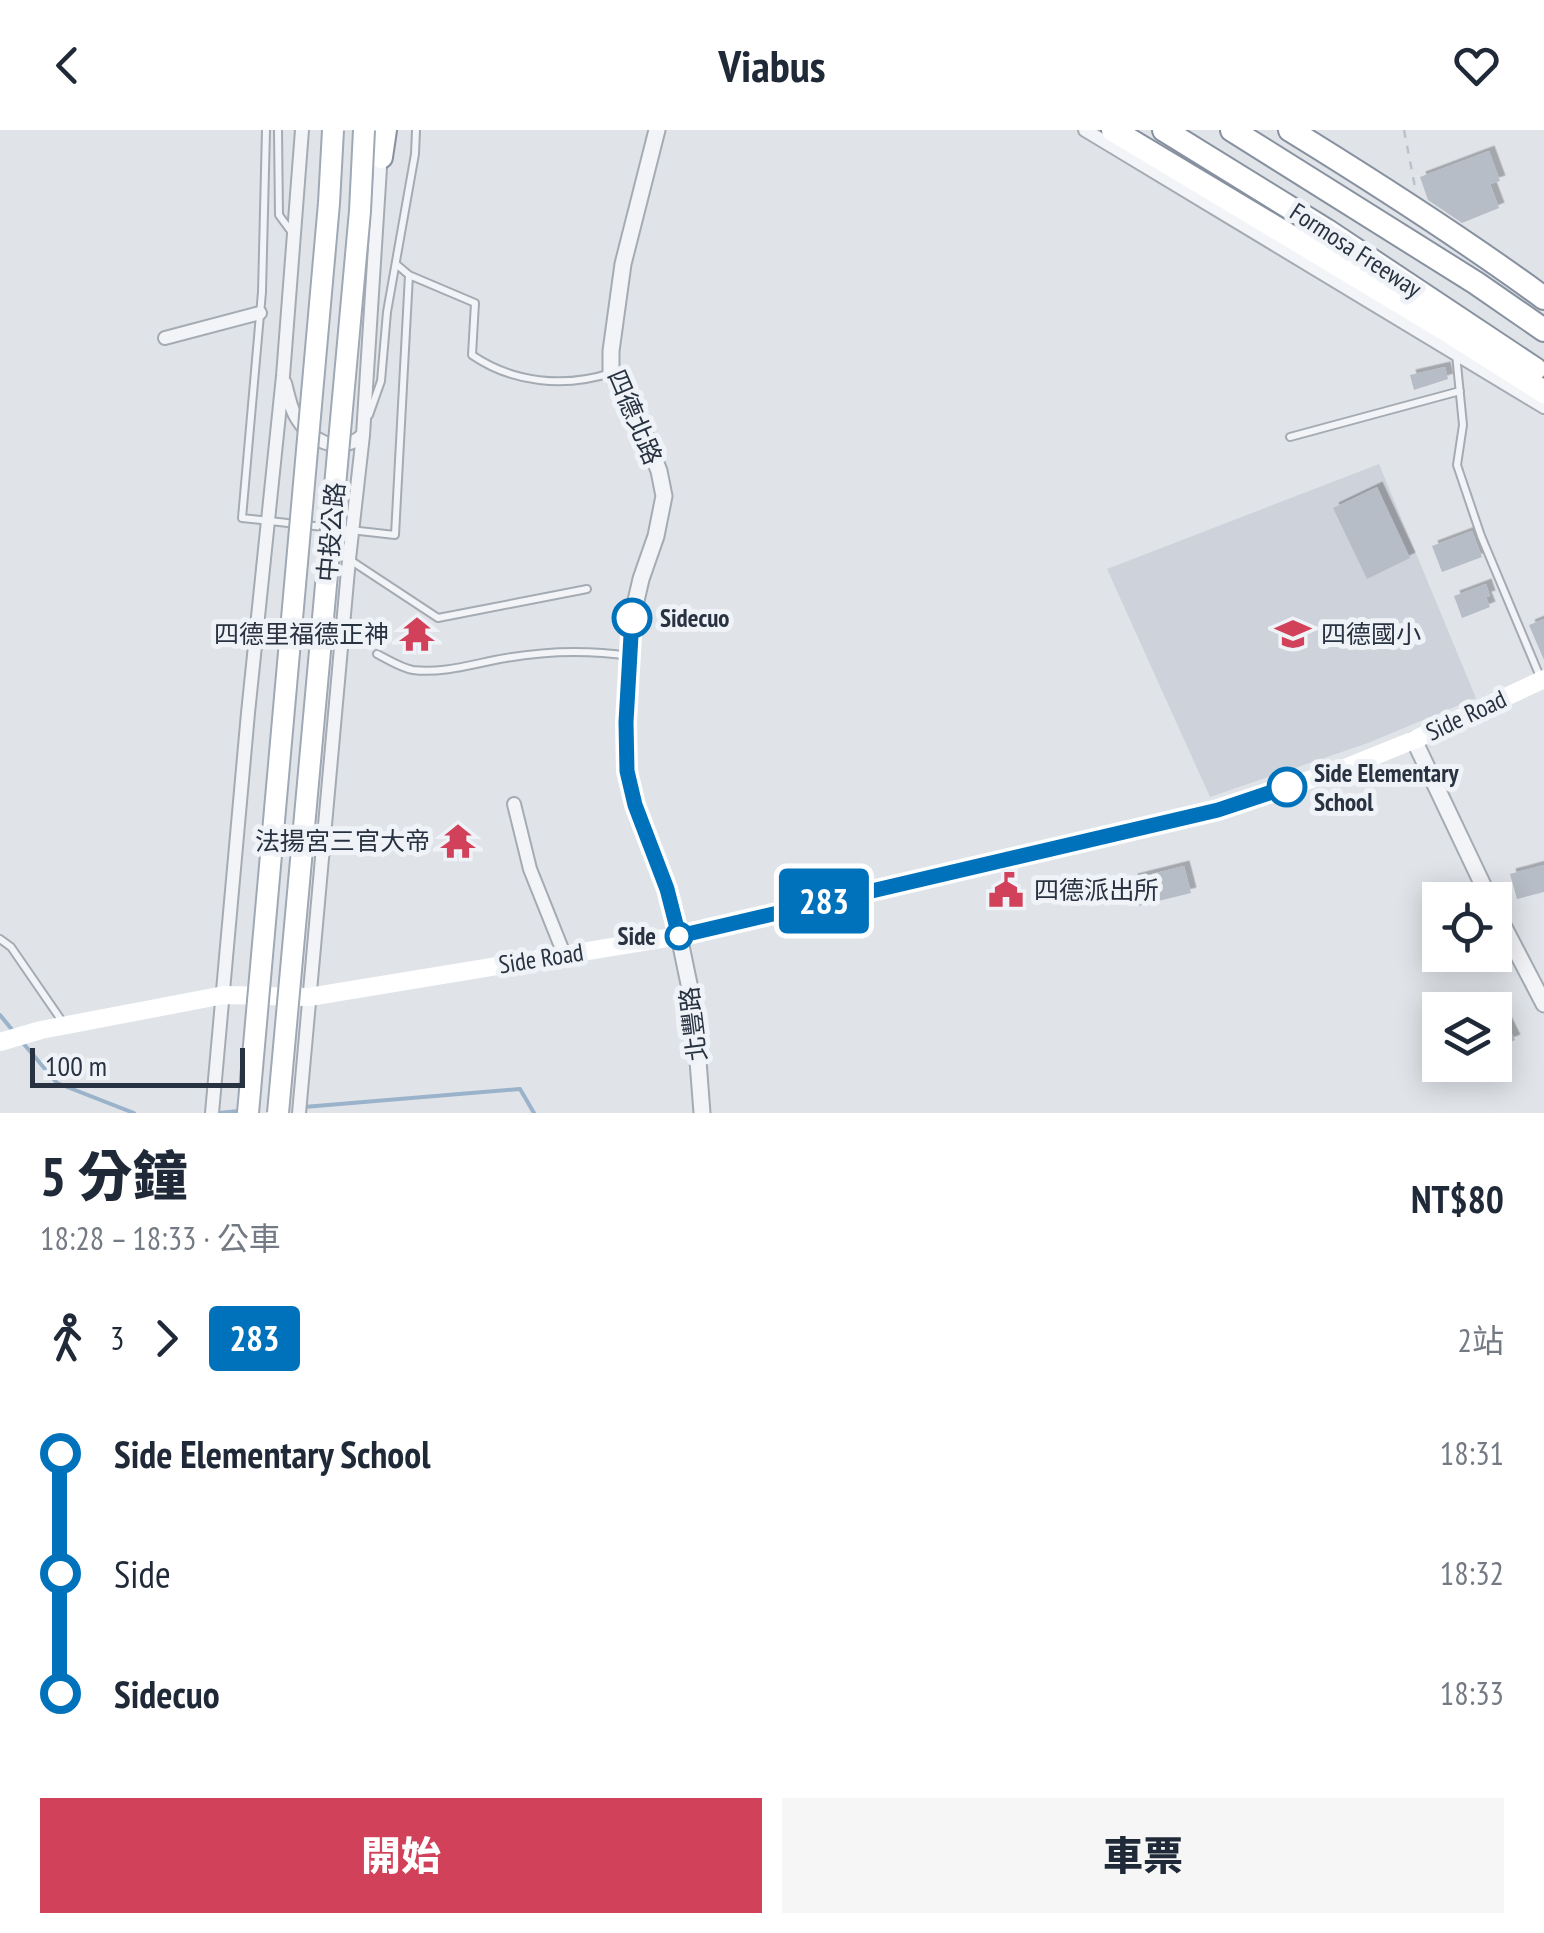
<!DOCTYPE html>
<html lang="zh-TW">
<head>
<meta charset="utf-8">
<style>
  body { margin:0; font-family:"PT Sans Narrow","Noto Sans TC",sans-serif; background:#f6f6f7; color:#1f2937; height:100vh; display:flex; flex-direction:column; font-size:38px; white-space:nowrap }
  * { box-sizing:border-box; margin:0 }
  p { font-size:32px; color:#747a83 }
  .icon { flex:none; width:55px; height:55px; fill:none; stroke:currentColor; stroke-width:2; stroke-linecap:round; stroke-linejoin:round }
  .map { position:relative; height:983px; overflow:hidden }
  .panel { display:flex; flex-direction:column; background:#fff; flex:1 }
  .panel>* { flex:none }
  .badge { padding:0 20px; border-radius:8px; font-size:35px; line-height:65px }
  .fabs { position:absolute; left:1422px; top:752px; display:grid; gap:20px }
  .fabs a { display:grid; place-items:center; width:90px; height:90px; border-radius:0px; background:#fff; box-shadow:0 5px 25px #0003; font-size:50px }
  .scale { position:absolute; left:30px; bottom:25px; width:215px; box-sizing:border-box; padding-left:10px; border:5px solid #283241; border-top:0; font-size:28px; line-height:35px; white-space:nowrap; color:#283241; -webkit-text-stroke:8px #eff3f7; paint-order:stroke }
  .map>.badge { position:absolute; translate:-50% -50%; box-shadow:0 0 0 5px #fff }
  .legs { display:flex; align-items:center; gap:15px; height:110px; padding:0 40px; font-size:32px }
  .legs p { margin-inline-start:auto }
  .head { display:flex; align-items:center; justify-content:space-between; height:170px; padding:0 40px }
  h1 { font-size:55px; font-weight:800; line-height:75px }
  .button { display:flex; gap:20px; margin-top:auto; padding:20px 40px }
  .button a { flex:1; height:115px; border-radius:0px; background:#d2415a; color:#fff; font-size:40px; font-weight:800; line-height:115px; text-align:center }
  .button a+a { background:#f6f6f7; color:#1f2937 }
  ul { padding:0 40px; list-style:none }
  li { display:flex; align-items:center; gap:35px; height:120px; font-size:38px }
  li i { display:grid; place-items:center; width:15px; height:100%; margin:0 12px; background:currentColor }
  li i::after { content:''; width:25px; height:25px; margin:-12px; border:8px solid; border-radius:50%; background:#fff }
  li p { margin-inline-start:auto }
  li:first-child i { background:linear-gradient(#0000 50%,currentColor 0) }
  li:last-child i { background:linear-gradient(currentColor 50%,#0000 0) }
  header { display:flex; justify-content:space-between; align-items:center; height:130px; padding:0 40px; background:#fff; font-size:45px; font-weight:800 }
  .map>svg:first-child { display:block }
</style>
</head>
<body>
<header><svg class="icon" aria-label="back" viewBox="0 0 24 24"><path d="M15 5l-7 7 7 7"/></svg>Viabus<svg class="icon" aria-label="heart" viewBox="0 0 24 24"><path d="M12 20l-8-8c-3-5 5-10 8-4 3-6 11-1 8 4z"/></svg></header>
<div class="map">
<svg width="1544" height="983" viewBox="0 0 1544 983">
  <defs>
    <filter id="shadow"><feDropShadow dx="5.5" dy="-5.5" stdDeviation="0" flood-color="#0004"/></filter>
  </defs>
  <rect width="100%" height="100%" fill="#e0e4e9"/>
  <path fill="#ced3db" d="M1379,334L1476,568L1368,613L1210,667L1107,439Z"/>
  <g fill="none" stroke-linecap="round" stroke-linejoin="round">
    <path stroke="#9ab2ca" stroke-width="4" d="M0,885L14,902
      M23,913L57,953L134,983
      M304,977L520,959L534,983
      M219,983L239,981"/>
  </g>
  <path fill="#b7bdc6" filter="url(#shadow)" d="M1489,21L1500,51L1490,54L1499,78L1462,93L1428,70L1420,47Z
    M1445,237L1448,249L1414,260L1410,245Z
    M1377,357L1410,428L1367,449L1333,378Z
    M1472,401L1482,427L1442,442L1432,416Z
    M1486,454L1490,466L1486,467L1490,477L1462,488L1454,466Z
    M1544,489V530L1529,495Z
    M1544,735V762L1517,769L1510,744Z
    M1184,736L1191,763L1138,776L1132,749Z
    M1504,888L1515,910L1495,918V892Z"/>
  <g fill="none" stroke-linecap="round" stroke-linejoin="round">
    <defs>
      <path id="service" d="M266,0L262,162L242,388L395,405L409,145
        M278,0L279,85L293,104
        M396,134L409,145L475,173L472,225C513,253 564,258 611,243
        M1456,224L1463,295L1457,335L1481,406L1541,549
        M369,285L381,251L387,182L415,24L416,0
        M1290,307L1460,261
        M350,430L438,488L587,459
        M377,524C389,530 401,538 413,540C444,544 475,533 506,528C546,521 589,520 630,526
        M0,809L11,817L64,894"/>
      <path id="minor" d="M1085,0L1544,277
        M165,208L260,183
        M285,253C288,264 290,276 295,285C309,310 338,327 363,305
        M514,674L530,739L564,824
        M212,983L248,583L283,246L302,0
        M299,983L349,429L363,305L381,22"/>
      <path id="tertiary" d="M657,0L623,134L611,221V243L645,305L659,341L664,366L656,406L641,449L632,488L626,591L627,641L635,675L667,759L679,806L694,878L702,983
        M1414,610L1490,770
        M1495,780L1544,874"/>
      <path id="motorway" d="M1113,0L1443,198L1544,262
        M1164,0L1326,100L1535,239
        M1232,0L1476,153L1544,200
        M1290,0C1376,53 1462,108 1544,168
        M381,27L385,0"/>
    </defs>
    <use href="#service" stroke="#a5abb3" stroke-width="10"/>
    <use href="#minor" stroke="#a5abb3" stroke-width="16"/>
    <use href="#tertiary" stroke="#a5abb3" stroke-width="19"/>
    <use href="#motorway" stroke="#8791a0" stroke-width="26"/>
    <path stroke="#bec2c8" stroke-width="2.5" stroke-dasharray="8 8" stroke-linecap="butt" d="M1404,0L1415,57"/>
    <use href="#service" stroke="#f3f4f7" stroke-width="6"/>
    <use href="#minor" stroke="#f3f4f7" stroke-width="12"/>
    <use href="#tertiary" stroke="#f3f4f7" stroke-width="15"/>
    <path stroke="#fff" stroke-width="18" d="M0,912L41,900L224,865L309,867L679,806L1218,680L1342,639L1414,610L1544,549"/>
    <use href="#motorway" stroke="#fff" stroke-width="22"/>
    <defs>
      <path id="primary-bridge" d="M248,983L329,73L333,0
        M278,983L360,81L364,0"/>
    </defs>
    <use href="#primary-bridge" stroke="#9fa8b5" stroke-width="24" stroke-linecap="butt"/>
    <use href="#primary-bridge" stroke="#fff" stroke-width="20"/>
  </g>
  <g fill="none" stroke-linecap="round" stroke-linejoin="round">
    <defs>
      <path id="line-1" d="M632,488L626,592L627,641L635,675L667,759L679,806L1218,680L1287,657"/>
    </defs>
    <use href="#line-1" stroke="#fff" stroke-width="22"/>
    <use href="#line-1" stroke="#0072bc" stroke-width="15"/>
  </g>
  <defs>
    <symbol id="temple-bare" viewBox="-9 -9 18 18"><path d="M0-6L5-2H3V0L6.5 2.5H4V6H1.5V3h-3V6H-4V2.5H-6.5L-3 0V-2H-5Z" fill="#d2415a" stroke="#eff3f7" stroke-width="2.5" paint-order="stroke"/></symbol>
    <symbol id="school-bare" viewBox="-9 -9 18 18"><path d="M0-5L7-2L0 1L-7-2ZM-4 1L0 2.5L4 1V4Q0 6-4 4Z" fill="#d2415a" stroke="#eff3f7" stroke-width="2.5" paint-order="stroke"/></symbol>
    <symbol id="civic-bare" viewBox="-9 -9 18 18"><path d="M-.6-6.5H3V-4.5H.6V-3L4-1V1h2V6H-6V1h2V-1L-.6-3ZM-1.2 2.5V6h2.4V2.5Z" fill="#d2415a" stroke="#eff3f7" stroke-width="2.5" paint-order="stroke"/></symbol>
  </defs>
  <g fill-rule="evenodd">
    <use href="#temple-bare" x="392" y="479" width="50" height="50"/>
    <use href="#school-bare" x="1268" y="479" width="50" height="50"/>
    <use href="#temple-bare" x="433" y="686" width="50" height="50"/>
    <use href="#civic-bare" x="981" y="735" width="50" height="50"/>
  </g>
  <g fill="#fff" stroke="#0072bc" stroke-width="5">
    <circle cx="632" cy="488" r="18"/>
    <circle cx="1287" cy="657" r="18"/>
    <circle cx="679" cy="806" r="12"/>
  </g>
  <g text-anchor="middle" stroke-width="10" stroke-linejoin="round" paint-order="stroke">
    <g font-size="25" fill="#283241" stroke="#eff3f7">
      <text transform="translate(1356 120) rotate(33)" y="9">Formosa Freeway</text>
      <text transform="translate(635 287) rotate(67)" y="9">四德北路</text>
      <text transform="translate(331 402) rotate(-85)" y="9">中投公路</text>
      <text transform="translate(1466 585) rotate(-25)" y="9">Side Road</text>
      <text transform="translate(541 828) rotate(-9)" y="9">Side Road</text>
      <text transform="translate(693 894) rotate(-97)" y="9">北豐路</text>
    </g>
    <g font-size="25" font-weight="bold" fill="#283241" stroke="#eff3f7" text-anchor="start">
      <text x="660" y="497">Sidecuo</text>
      <text x="1314" y="652">Side Elementary<tspan x="1314" dy="29">School</tspan></text>
      <text x="656" y="815" text-anchor="end">Side</text>
    </g>
    <g font-size="25" fill="#283241" stroke="#eff3f7" text-anchor="end">
      <text x="389" y="513">四德里福德正神</text>
      <text x="1321" y="513" text-anchor="start">四德國小</text>
      <text x="430" y="720">法揚宮三官大帝</text>
      <text x="1034" y="769" text-anchor="start">四德派出所</text>
    </g>
  </g>
</svg>
<div class="fabs">
<a><svg class="icon" aria-label="locate" viewBox="0 0 24 24"><circle cx="12" cy="12" r="6"/><path d="M12 2v4M12 18v4M2 12h4M18 12h4"/></svg></a>
<a><svg class="icon" aria-label="layers" viewBox="0 0 24 24"><path d="M12 4l9 5-9 5-9-5zM3 14l9 5 9-5"/></svg></a>
</div>
<div class="scale">100 m</div>
<b class="badge" style="left:824px;top:771px;background:#0072bc;color:#fff">283</b>
</div>
<section class="panel">
<div class="head"><div><h1>5 分鐘</h1><p>18:28 – 18:33 · 公車</p></div><b>NT$80</b></div>
<div class="legs"><svg class="icon" aria-label="walk" viewBox="0 0 24 24"><circle cx="13" cy="4" r="2"/><path d="M13 8l-2 6 4 7M11 14l-3 7M7 12l3-4h3l4 4"/></svg>3<svg class="icon" aria-label="forward" viewBox="0 0 24 24"><path d="M9 5l7 7-7 7"/></svg><b class="badge" style="background:#0072bc;color:#fff">283</b><p>2站</p></div>
<ul>
<li><i style="color:#0072bc"></i><b>Side Elementary School</b><p>18:31</p></li>
<li><i style="color:#0072bc"></i><span>Side</span><p>18:32</p></li>
<li><i style="color:#0072bc"></i><b>Sidecuo</b><p>18:33</p></li>
</ul>
<div class="button"><a>開始</a><a>車票</a></div>
</section>
</body>
</html>
